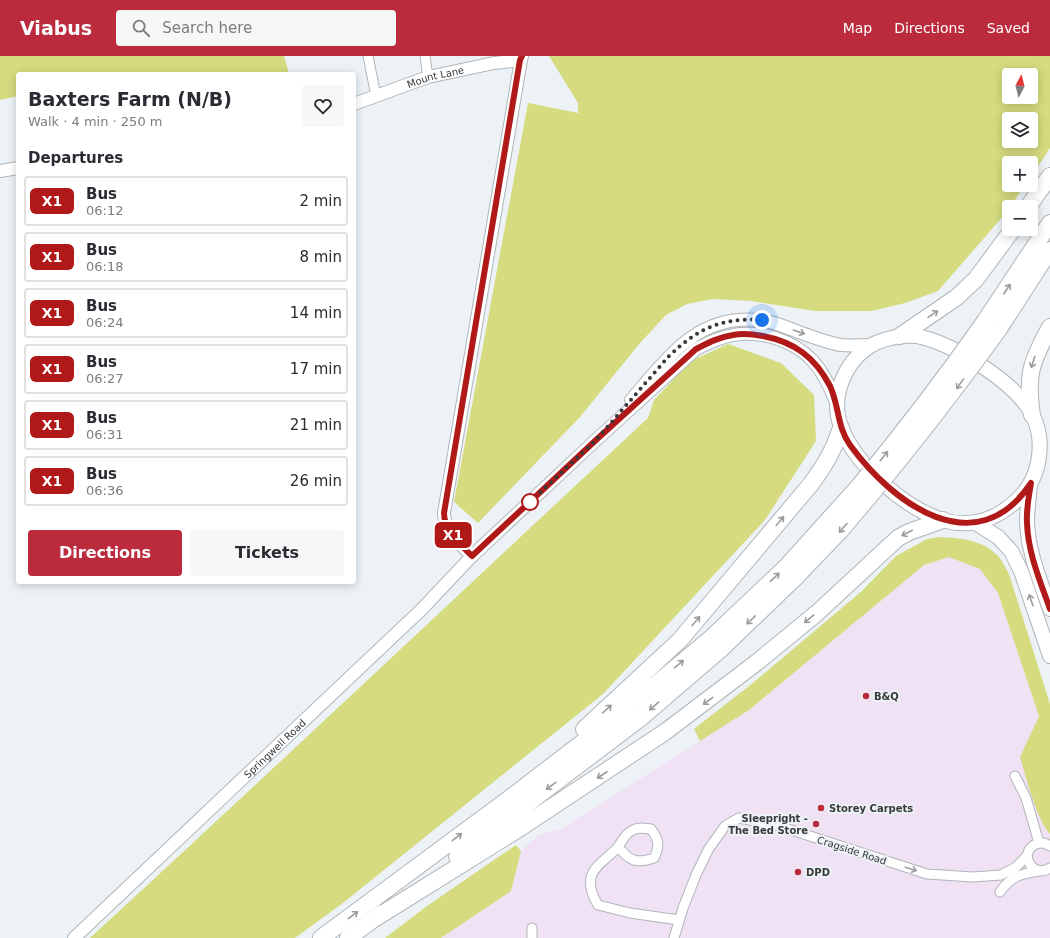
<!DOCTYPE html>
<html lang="en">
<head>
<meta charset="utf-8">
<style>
  body { margin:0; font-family:"DejaVu Sans",sans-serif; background:#f7f7f7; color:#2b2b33; height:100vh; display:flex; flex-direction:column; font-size:15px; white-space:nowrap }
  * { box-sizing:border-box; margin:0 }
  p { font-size:13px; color:#7c7c81 }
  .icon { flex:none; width:22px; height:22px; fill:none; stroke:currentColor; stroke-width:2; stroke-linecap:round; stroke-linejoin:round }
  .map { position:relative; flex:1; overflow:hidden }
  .side { position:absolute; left:16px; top:16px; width:340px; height:512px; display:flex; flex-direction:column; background:#fff; border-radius:4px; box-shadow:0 2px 10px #0003 }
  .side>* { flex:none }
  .badge { padding:0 8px; border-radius:6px; font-size:14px; line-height:26px }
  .needle { width:26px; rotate:7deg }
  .tools { position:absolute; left:1002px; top:12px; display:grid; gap:8px }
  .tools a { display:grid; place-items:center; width:36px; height:36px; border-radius:4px; background:#fff; box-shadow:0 2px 10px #0003; font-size:20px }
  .you { position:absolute; width:20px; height:20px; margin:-10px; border:3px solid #fff; border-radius:50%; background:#1a73e8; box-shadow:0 0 0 6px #1a73e833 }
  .map>.badge { position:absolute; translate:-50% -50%; box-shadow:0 0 0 2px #fff }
  h2 { padding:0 12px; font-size:15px; line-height:36px }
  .round { display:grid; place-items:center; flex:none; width:42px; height:42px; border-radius:4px; background:#f7f7f7 }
  .summary { display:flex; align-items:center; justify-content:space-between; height:68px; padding:0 12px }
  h1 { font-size:19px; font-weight:800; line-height:30px }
  .button { display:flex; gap:8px; margin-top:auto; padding:8px 12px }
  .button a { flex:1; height:46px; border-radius:4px; background:#bc2b3d; color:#fff; font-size:16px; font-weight:800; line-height:46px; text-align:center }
  .button a+a { background:#f7f7f7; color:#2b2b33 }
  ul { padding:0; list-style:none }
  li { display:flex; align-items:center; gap:12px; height:50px; margin:0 8px 6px; padding:0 4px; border:2px solid #e1e1e2; border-radius:4px }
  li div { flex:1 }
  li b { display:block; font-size:15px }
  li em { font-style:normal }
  li .badge { min-width:44px; font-weight:700; text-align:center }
  header { display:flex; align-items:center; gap:24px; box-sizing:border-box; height:56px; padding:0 20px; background:#bc2b3d; color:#fff }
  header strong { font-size:19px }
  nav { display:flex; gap:22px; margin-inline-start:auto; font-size:14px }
  .search { width:280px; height:36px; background:#f7f7f7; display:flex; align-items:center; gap:10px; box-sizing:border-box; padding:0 14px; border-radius:4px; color:#7c7c81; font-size:15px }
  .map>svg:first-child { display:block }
</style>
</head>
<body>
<header>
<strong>Viabus</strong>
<div class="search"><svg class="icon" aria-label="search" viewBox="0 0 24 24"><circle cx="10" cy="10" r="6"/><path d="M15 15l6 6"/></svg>Search here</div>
<nav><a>Map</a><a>Directions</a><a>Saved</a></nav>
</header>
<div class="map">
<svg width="1050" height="882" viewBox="0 0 1050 882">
  <rect width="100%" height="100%" fill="#ecf2f6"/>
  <path fill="#f0e1f5" d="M949,501L980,513L998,537L1039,660L1020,701L1045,772L1050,778V882H441L511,835L521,795L538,779L561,773L749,654L924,509Z"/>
  <path fill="#d5db7e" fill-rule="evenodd" d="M0,0H284L289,18H18V40L0,44Z
    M549,0H1050V92L1031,121V107H1009V129H1025L1010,151H1009L1005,158L938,235L905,247L872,255H815L751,245L713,243L687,248L666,259L640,287L580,361L478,467L454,446L528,47L578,57V47ZM1009,19H1031V41H1009ZM1009,63H1031V85H1009Z
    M728,288L781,307L814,339L816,385L765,464L603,638L343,847L295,882H90C277,710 462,535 648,362L654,344L691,305Z
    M940,481C961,482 984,484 999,501C1003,506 1006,513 1009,518L1050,648V778C1037,764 1026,721 1020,701L1039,660L998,537L980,513L949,501L924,509L749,654L700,685L694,673L754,626L862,535L896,500L927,483Z
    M516,789L521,795L511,835L441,882H385L427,850Z"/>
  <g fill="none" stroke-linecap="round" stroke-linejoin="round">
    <defs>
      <path id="street" d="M368,0L376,40
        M425,0L428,21
        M1015,720L1026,742L1039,787
        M1050,790C1040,783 1029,789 1027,800C1029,812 1039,819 1050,812
        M618,791C630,805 636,808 654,802C660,790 659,784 651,773C645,772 639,771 633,774C624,778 623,785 617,792C609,801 593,810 591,822C589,832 593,841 598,849L630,857L679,864
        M1000,836C1011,820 1020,818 1039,815
        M532,882V872
        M674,882L683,852L696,819L708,794L725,770L739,762L776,769L927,818L973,821L1001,819L1016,811L1027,800"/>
      <g id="secondary">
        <path id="s1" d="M354,48L428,21L494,7L521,4"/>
        <path d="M0,115L18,112"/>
        <path d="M631,344C661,310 689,268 738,264C751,263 765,264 777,268C798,275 819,285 841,289C851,290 861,289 872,289"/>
        <path d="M472,500C460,488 444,474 444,457L521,4L522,0"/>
        <path id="s2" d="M74,882L422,553L472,500L596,384L696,293C708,287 720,281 733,279C760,274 793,284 812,304C824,317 831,332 837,349"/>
      </g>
      <path id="primary" d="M900,280C907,280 915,279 921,281C955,289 1018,328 1033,360C1040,374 1041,391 1038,407C1034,426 1022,442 1006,453C989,466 964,471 943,464C904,452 857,410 842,373C829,343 844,305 872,289C880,284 890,282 900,280Z
        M1030,429C1029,441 1027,454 1027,466C1028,496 1040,524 1050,553
        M974,466L998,481L1011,495L1021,515L1050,600"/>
      <path id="highway" d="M1028,151L1050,120
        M985,265L1050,167
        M999,273L1050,194
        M900,280L957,241L976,223L1013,173
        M1032,359C1026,318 1031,307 1050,271
        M584,673L680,584L811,428C825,409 834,394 841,372
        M457,801L642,661L720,594L795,522L841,474L868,442
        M374,863L520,772L665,676L756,607L817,557L898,482L909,476L943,464
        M321,882L506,745L630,650L710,583L786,511L859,430
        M348,882L382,857"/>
    </defs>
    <use href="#street" stroke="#b0b5b9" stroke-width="11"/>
    <use href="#secondary" stroke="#b0b5b9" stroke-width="14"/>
    <use href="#primary" stroke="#b0b5b9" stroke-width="16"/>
    <use href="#highway" stroke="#b0b5b9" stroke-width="18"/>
    <use href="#street" stroke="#fff" stroke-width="9"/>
    <use href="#secondary" stroke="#fff" stroke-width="12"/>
    <use href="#primary" stroke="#fff" stroke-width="14"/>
    <use href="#highway" stroke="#fff" stroke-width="16"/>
    <defs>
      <path id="highway-bridge" d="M859,430C903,377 945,322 985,265
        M868,442C914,387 957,331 999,273"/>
    </defs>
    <use href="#highway-bridge" stroke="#b0b5b9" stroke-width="18" stroke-linecap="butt"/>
    <use href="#highway-bridge" stroke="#fff" stroke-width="16"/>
  </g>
  <defs><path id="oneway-shaft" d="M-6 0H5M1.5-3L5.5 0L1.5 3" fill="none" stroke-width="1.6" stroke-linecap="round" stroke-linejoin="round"/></defs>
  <g stroke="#9b9c9d">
    <use href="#oneway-shaft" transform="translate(1007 233) rotate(-57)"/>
    <use href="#oneway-shaft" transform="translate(933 258) rotate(-34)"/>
    <use href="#oneway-shaft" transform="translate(799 276) rotate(19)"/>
    <use href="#oneway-shaft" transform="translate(1033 306) rotate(108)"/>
    <use href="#oneway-shaft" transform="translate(960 328) rotate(126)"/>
    <use href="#oneway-shaft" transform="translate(884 400) rotate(-51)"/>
    <use href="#oneway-shaft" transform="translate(780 465) rotate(-50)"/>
    <use href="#oneway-shaft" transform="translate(843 472) rotate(131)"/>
    <use href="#oneway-shaft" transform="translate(907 477) rotate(153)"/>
    <use href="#oneway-shaft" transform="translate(775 521) rotate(-43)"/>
    <use href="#oneway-shaft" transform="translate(1031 544) rotate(-109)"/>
    <use href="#oneway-shaft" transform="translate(809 563) rotate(140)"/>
    <use href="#oneway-shaft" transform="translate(751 564) rotate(136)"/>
    <use href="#oneway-shaft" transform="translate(696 565) rotate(-49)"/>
    <use href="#oneway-shaft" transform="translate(679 608) rotate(-40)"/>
    <use href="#oneway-shaft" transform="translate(708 645) rotate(143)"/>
    <use href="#oneway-shaft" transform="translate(654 650) rotate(139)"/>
    <use href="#oneway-shaft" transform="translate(607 653) rotate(-42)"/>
    <use href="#oneway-shaft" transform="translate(602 719) rotate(147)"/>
    <use href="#oneway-shaft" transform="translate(551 730) rotate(143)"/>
    <use href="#oneway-shaft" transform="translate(457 781) rotate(-37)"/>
    <use href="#oneway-shaft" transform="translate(911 813) rotate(17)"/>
    <use href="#oneway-shaft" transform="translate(353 859) rotate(-37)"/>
  </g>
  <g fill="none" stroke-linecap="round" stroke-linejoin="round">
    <defs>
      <path id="line" d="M522,0L520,4L444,457C444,474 460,488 472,500L596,384L696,293C708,287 719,281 733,279C742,277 753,278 763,280C794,286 815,301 830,330C839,349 837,371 850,389C893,448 976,509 1031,427C1029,440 1026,453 1027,467C1028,497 1040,525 1050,553"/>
    </defs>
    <use href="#line" stroke="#fff" stroke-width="9"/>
    <use href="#line" stroke="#b11919" stroke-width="6"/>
    <path stroke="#37393b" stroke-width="4" stroke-dasharray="0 7.2" d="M530,446L596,384L669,300C697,273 722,261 762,264"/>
  </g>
  <circle fill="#fff" stroke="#b11919" stroke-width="2" cx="530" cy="446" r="8"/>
  <g fill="#bc2b3d" stroke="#ecf2f6" stroke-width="1.5">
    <circle cx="866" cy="640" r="4"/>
    <circle cx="821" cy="752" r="4"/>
    <circle cx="816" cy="768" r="4"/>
    <circle cx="798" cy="816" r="4"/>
  </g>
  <g text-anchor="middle" stroke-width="4" stroke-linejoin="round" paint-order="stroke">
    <g font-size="10" fill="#37393b" stroke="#ecf2f6">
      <text dy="4" stroke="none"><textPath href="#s1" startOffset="86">Mount Lane</textPath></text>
      <text dy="4" stroke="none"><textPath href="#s2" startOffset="276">Springwell Road</textPath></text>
      <text transform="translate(852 794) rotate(18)" y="4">Cragside Road</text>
    </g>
    <g font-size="10" font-weight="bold" fill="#37393b" stroke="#ecf2f6" text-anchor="start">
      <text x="874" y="644">B&amp;Q</text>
      <text x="829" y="756">Storey Carpets</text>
      <text x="808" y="766" text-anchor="end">Sleepright -<tspan x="808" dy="12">The Bed Store</tspan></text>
      <text x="806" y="820">DPD</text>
    </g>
  </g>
</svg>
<div class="tools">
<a><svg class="needle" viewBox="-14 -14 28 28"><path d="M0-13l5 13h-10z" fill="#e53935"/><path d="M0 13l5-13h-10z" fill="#7c7c81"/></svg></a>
<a><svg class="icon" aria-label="layers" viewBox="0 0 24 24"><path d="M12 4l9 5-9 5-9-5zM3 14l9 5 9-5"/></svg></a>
<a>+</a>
<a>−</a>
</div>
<div class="you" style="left:762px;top:264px"></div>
<b class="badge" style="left:453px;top:479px;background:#b11919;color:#fff">X1</b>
<section class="side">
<div class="summary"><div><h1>Baxters Farm (N/B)</h1><p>Walk · 4 min · 250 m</p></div><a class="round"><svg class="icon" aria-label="heart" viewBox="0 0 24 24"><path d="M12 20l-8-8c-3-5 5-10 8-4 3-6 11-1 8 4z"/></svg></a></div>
<h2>Departures</h2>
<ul>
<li><span class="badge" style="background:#b11919;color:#fff">X1</span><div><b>Bus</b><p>06:12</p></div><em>2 min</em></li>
<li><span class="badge" style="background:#b11919;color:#fff">X1</span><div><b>Bus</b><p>06:18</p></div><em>8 min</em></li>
<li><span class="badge" style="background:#b11919;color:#fff">X1</span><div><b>Bus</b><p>06:24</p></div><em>14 min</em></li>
<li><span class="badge" style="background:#b11919;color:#fff">X1</span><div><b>Bus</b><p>06:27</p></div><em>17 min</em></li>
<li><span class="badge" style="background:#b11919;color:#fff">X1</span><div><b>Bus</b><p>06:31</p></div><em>21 min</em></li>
<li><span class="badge" style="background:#b11919;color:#fff">X1</span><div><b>Bus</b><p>06:36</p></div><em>26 min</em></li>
</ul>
<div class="button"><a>Directions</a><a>Tickets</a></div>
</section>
</div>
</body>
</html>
